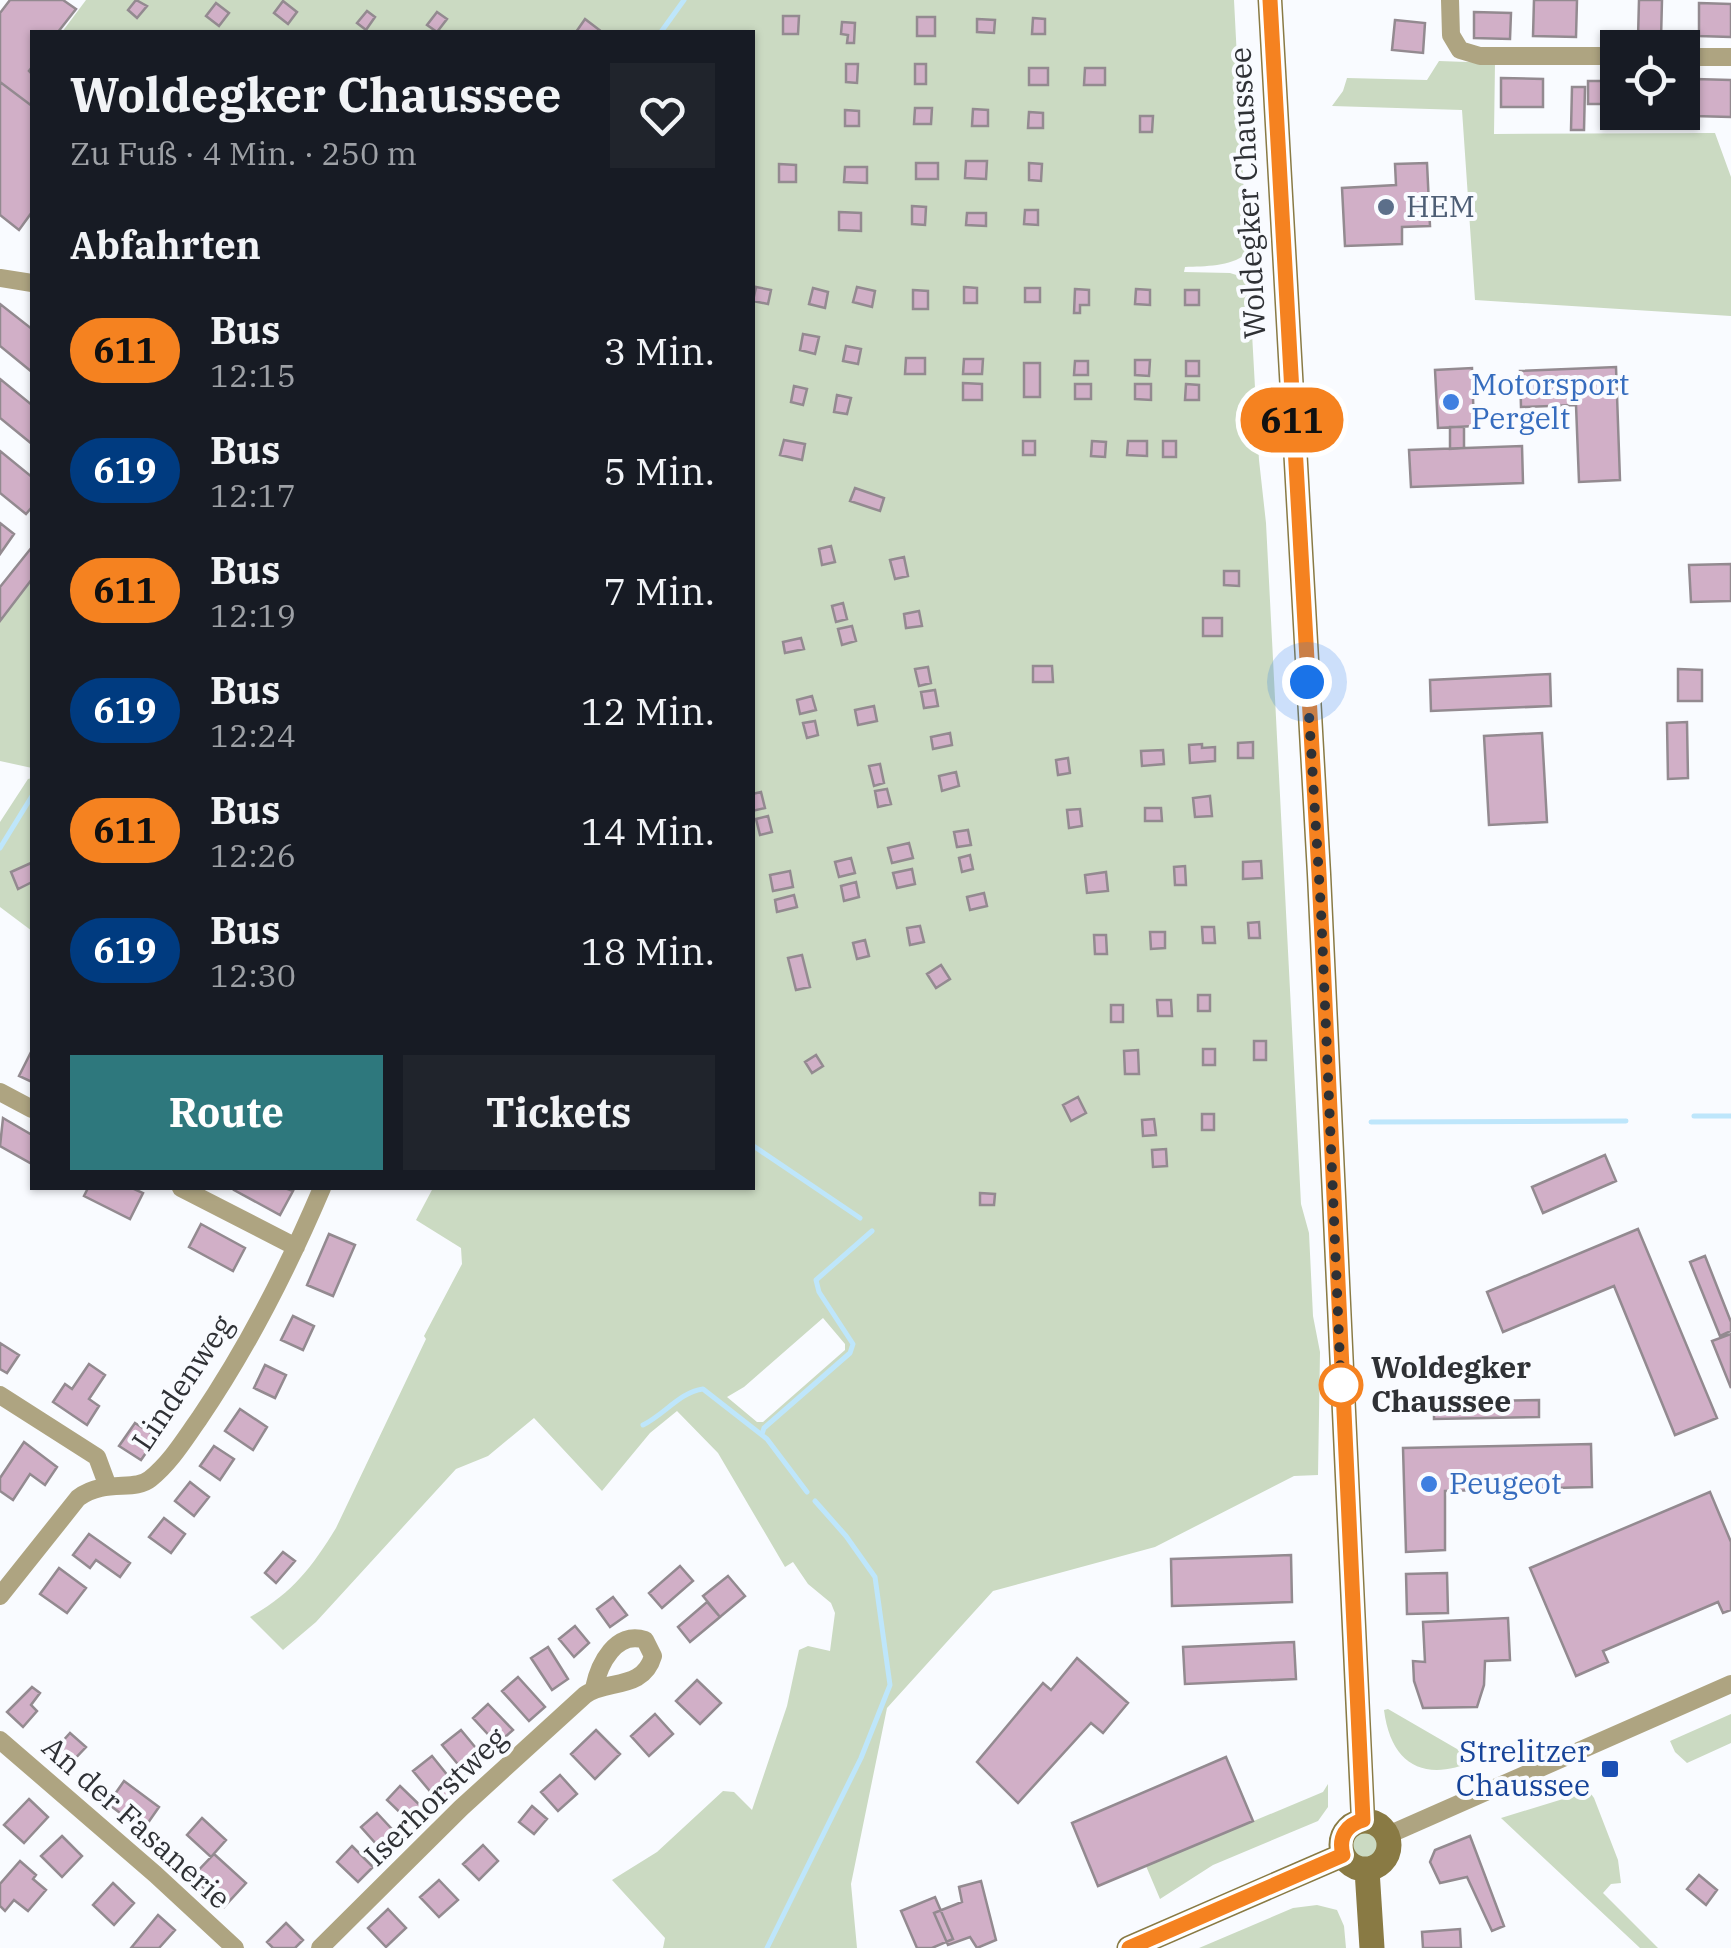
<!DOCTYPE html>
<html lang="de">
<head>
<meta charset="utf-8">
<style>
  body { margin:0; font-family:"IBM Plex Serif",serif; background:#20242c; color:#f1f3f6; height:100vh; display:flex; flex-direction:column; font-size:38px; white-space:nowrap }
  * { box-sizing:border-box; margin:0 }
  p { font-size:32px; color:#9ea1a6 }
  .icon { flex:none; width:55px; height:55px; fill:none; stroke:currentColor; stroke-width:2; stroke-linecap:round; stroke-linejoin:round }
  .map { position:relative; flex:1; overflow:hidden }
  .details { position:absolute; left:30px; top:30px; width:725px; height:1160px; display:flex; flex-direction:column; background:#171b24; border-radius:0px; box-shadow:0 2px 8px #0004 }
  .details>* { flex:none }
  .badge { padding:0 20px; border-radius:32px; font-size:35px; line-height:65px }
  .buttons { position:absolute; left:1600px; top:30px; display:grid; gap:20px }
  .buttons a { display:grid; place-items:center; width:100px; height:100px; border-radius:0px; background:#171b24; box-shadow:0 2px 8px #0004; font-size:50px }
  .you { position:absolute; width:50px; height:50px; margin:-25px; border:8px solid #fff; border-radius:50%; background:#1a73e8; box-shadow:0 0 0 15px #1a73e833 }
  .map>.badge { position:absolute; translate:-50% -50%; box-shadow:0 0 0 5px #fff }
  h2 { padding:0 40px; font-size:38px; line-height:90px }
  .round { display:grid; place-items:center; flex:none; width:105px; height:105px; border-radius:0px; background:#20242c }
  .headline { display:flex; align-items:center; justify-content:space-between; height:170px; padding:0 40px }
  h1 { font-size:48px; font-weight:700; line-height:75px }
  .button { display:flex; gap:20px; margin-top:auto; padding:20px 40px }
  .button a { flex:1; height:115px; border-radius:0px; background:#2e787d; color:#fff; font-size:40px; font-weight:700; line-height:115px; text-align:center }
  .button a+a { background:#20242c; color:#f1f3f6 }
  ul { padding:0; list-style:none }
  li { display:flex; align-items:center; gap:30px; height:120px; padding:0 40px }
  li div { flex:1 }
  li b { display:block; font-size:38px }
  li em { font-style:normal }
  li .badge { min-width:110px; font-weight:700; text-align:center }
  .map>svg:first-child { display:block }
</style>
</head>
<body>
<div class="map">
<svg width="1731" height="1948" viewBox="0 0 1731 1948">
  <rect width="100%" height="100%" fill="#f9fbff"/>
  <path fill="#cbdac2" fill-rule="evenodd" d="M86,0H1234L1247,253C1231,267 1206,266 1185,267L1184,272L1230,273L1249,279L1259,460L1266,523L1301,1204L1309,1233L1313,1316L1320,1352L1318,1475L1294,1476L1155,1547L993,1591L887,1708L851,1884L857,1948H663L665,1938L612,1880L657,1852L723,1791L734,1792L752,1810L787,1706L799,1650L808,1646L830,1651L835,1613L831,1603L808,1584L793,1562L785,1567L718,1453L677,1411L650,1433L602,1491L534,1418L488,1456L456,1469L316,1622L283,1650L250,1617C291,1594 311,1569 336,1528L426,1339L424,1336L462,1264L461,1248L416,1220L433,1188H752V32H62ZM823,1318L845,1344V1350L763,1422H757L727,1397L744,1387Z
    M1439,61L1495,63L1494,134L1715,133L1731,177V316L1475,300L1462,110L1332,106L1343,91L1347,78L1427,80Z
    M32,579V768L0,761V621Z
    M32,778V931L0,907V822L28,779Z
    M1388,1709L1476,1760C1426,1783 1391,1766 1384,1710Z
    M1731,1714V1743L1687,1763L1675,1752L1670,1741Z
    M1328,1784V1807L1318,1821L1213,1865L1160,1899L1146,1866L1323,1792Z
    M1589,1791L1594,1798L1618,1860L1621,1883L1611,1884L1603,1893L1658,1948H1640L1501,1818Z
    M1349 1845a16 16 0 1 1 32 0a16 16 0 1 1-32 0Z
    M1317,1905L1337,1910L1344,1926L1346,1948H1199L1293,1908Z"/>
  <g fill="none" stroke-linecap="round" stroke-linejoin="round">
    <path stroke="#bee6fb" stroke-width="5" d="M661,32L684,0
      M0,848L32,796
      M1694,1116H1731
      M1371,1122L1626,1121
      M752,1145L860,1218
      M643,1425C664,1415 680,1392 703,1389L767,1439L807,1492
      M762,1434L764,1428L850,1353L853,1344L819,1292L816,1280L872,1231
      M767,1948L861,1758L890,1685L875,1577L846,1536L815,1501"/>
  </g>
  <path fill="#d1afc7" stroke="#938a90" stroke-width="2.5" d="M10,0H63L76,9L58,32H32V67L29,71L32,74V106L0,82V13Z
    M136,0L147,6L137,18L128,10Z
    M1534,0H1577L1576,37L1533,36Z
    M1639,0H1662L1661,39L1638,38Z
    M283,1L297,12L288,24L274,13Z
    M216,3L229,13L219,26L206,16Z
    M1699,3L1731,4V37L1699,36Z
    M367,11L375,17L366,30L357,23Z
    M437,12L447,19L437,32L427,25Z
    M1474,12L1511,13L1510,39L1474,38Z
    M783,16H799L798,34H783Z
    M917,17H935V36H917Z
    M1033,18L1045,19V34H1032Z
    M585,19L602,32H576Z
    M977,19L995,20L994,33L977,32Z
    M1395,20L1425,23L1423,53L1392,50Z
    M842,22L855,23L854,43H847L848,35L841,34Z
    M846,64H858L857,83L846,82Z
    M915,64H926V84H915Z
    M1029,68H1048V85H1029Z
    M1085,68H1105V85H1084Z
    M1501,78L1543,79V107H1501Z
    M1695,79L1731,80V117L1694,116Z
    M1588,81H1611V104H1588Z
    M0,82L32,106V212L19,230L0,215Z
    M1572,87H1585L1584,130H1571Z
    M915,108H932L931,124H914Z
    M973,109L988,110V126H972Z
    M845,110L859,111V126H845Z
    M1029,112L1043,113V128H1028Z
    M1140,116H1153L1152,132H1140Z
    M966,161H987L986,179L965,178Z
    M916,163H938V179H916Z
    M1029,163L1042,164L1041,181L1029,180Z
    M1427,163L1430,226L1402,227V244L1345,246L1342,188L1396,185L1395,164Z
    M779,164L796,165V182H779Z
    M845,167H867V183L844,182Z
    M912,206L926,207L925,225L912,224Z
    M1025,210H1038V225L1024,224Z
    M839,212L861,213V231L839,230Z
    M967,213H986V226L966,225Z
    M756,287L771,290L768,304L753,301Z
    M857,287L875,291L872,307L853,302Z
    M964,287L977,288V303H964Z
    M813,288L828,292L825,308L809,304Z
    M1025,288H1040V302H1025Z
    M1075,289L1089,290V305H1080V313H1074Z
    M1136,289L1150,290V305L1135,304Z
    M913,290L928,291V309H913Z
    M1185,290H1199V305H1185Z
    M0,304L32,329V372L0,346Z
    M803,334L819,337L815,354L800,350Z
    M846,346L861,349L858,364L843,361Z
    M906,358H925V374H905Z
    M964,359H983L982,374H963Z
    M1135,360H1150L1149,376L1135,375Z
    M1075,361H1088V375H1074Z
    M1186,361H1199V376H1186Z
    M1024,363H1040V397H1024Z
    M1616,367L1620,480L1579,482L1576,405L1521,407L1520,371Z
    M1472,368L1474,426L1438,428L1435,370Z
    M0,379L32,405V444L0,418Z
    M963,383L982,384V400H963Z
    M1075,384H1091V399H1075Z
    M1135,384H1151V400L1135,399Z
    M1186,384L1199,385V400H1185Z
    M794,386L807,389L803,405L791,402Z
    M837,395L851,398L847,414L834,412Z
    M1450,427H1464V448L1450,449Z
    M784,440L805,444L802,460L780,455Z
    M1023,441H1035V455H1023Z
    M1092,441L1106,442L1105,457L1091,456Z
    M1128,441H1147V456L1127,455Z
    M1163,441H1176V457H1163Z
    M1522,446L1523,483L1411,487L1409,450Z
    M0,451L32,477V507L26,514L0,493Z
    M855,488L884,498L880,511L850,501Z
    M0,523L14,534L0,554Z
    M831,546L835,562L822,565L819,549Z
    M32,547V579L0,621V587Z
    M904,557L908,576L895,579L890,560Z
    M1731,564V601L1691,602L1689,565Z
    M1224,571H1239V586L1224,585Z
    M843,603L847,619L836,622L832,606Z
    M919,611L922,626L906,628L904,614Z
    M1203,618H1222V636H1203Z
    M852,626L856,641L842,645L838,629Z
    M801,638L804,649L785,653L783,642Z
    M1033,666H1052L1053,682H1033Z
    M928,667L931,683L919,686L915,669Z
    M1678,669L1702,670V701H1678Z
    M1550,674L1551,706L1431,711L1430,680Z
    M935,690L938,706L924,708L921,692Z
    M812,696L816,710L800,714L797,700Z
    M874,706L877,721L858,725L855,710Z
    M815,721L818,735L807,738L803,723Z
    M1687,722L1688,778L1668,779L1667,723Z
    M950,733L952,745L933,749L931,737Z
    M1542,733L1547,822L1489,825L1484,736Z
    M1253,742V758H1238V743Z
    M1202,744V748L1215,747V761L1190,763L1189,745Z
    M1163,750L1164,764L1142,766L1141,751Z
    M1068,758L1070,773L1058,775L1056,760Z
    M880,764L884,783L874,786L869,766Z
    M956,772L959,786L942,791L939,776Z
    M887,789L891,804L878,807L875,791Z
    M761,792L765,808L752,811V794Z
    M1210,796L1212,816L1195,817L1193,798Z
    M1145,808H1161L1162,821H1145Z
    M1080,809L1082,826L1069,828L1067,810Z
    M768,816L772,832L760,835L756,819Z
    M968,830L971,845L957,847L954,832Z
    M909,843L913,858L892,863L888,848Z
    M970,855L973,869L962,872L959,858Z
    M851,858L855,873L839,877L835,862Z
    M1261,861L1262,878L1243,879V862Z
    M31,863L32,882L18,889L11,872Z
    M1185,866L1186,885H1175L1174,867Z
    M912,869L915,884L897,888L893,873Z
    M790,871L793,887L773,891L770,875Z
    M1106,872L1108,891L1087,893L1085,875Z
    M856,882L859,897L844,901L841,886Z
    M984,893L987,906L970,910L967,897Z
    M794,895L797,907L777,912L775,900Z
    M1259,922L1260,938H1249L1248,923Z
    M920,926L924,942L910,945L907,928Z
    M1202,927H1214L1215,943H1203Z
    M1150,932H1165V948L1151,949Z
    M1094,935H1106L1107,954H1095Z
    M865,940L869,956L857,959L853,943Z
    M802,955L810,987L796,990L788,958Z
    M941,965L950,979L936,988L927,974Z
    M1198,995H1210V1011H1198Z
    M1157,1000H1171L1172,1016H1158Z
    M1111,1005H1123V1022H1111Z
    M1254,1041H1266V1060H1254Z
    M1203,1049H1215V1065H1203Z
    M1138,1050L1139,1074H1125L1124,1051Z
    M31,1052L32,1053V1082L19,1076Z
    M816,1055L823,1066L812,1073L805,1062Z
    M1078,1097L1086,1113L1071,1121L1063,1105Z
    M1202,1114H1214V1130H1202Z
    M3,1118L32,1135V1164L0,1146Z
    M1154,1119L1156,1135L1143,1136L1142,1120Z
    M1166,1149L1167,1166L1153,1167L1152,1150Z
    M1605,1155L1616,1181L1543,1213L1532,1187Z
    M88,1188H132L143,1193L130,1219L84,1196Z
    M235,1188H285L293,1191L280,1215L234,1190Z
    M980,1193L995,1194L994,1205H980Z
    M201,1224L245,1248L233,1271L189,1247Z
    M1638,1229L1717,1418L1675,1435L1614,1286L1503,1332L1487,1292Z
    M329,1234L355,1245L333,1296L307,1285Z
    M1705,1256L1731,1322V1331L1720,1336L1690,1262Z
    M293,1316L314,1326L303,1350L281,1340Z
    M1731,1334V1388L1712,1341Z
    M0,1343L19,1355L7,1373L0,1369Z
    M89,1364L105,1375L89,1399L99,1406L87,1425L53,1402L65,1384L72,1389Z
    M265,1365L286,1375L275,1398L254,1388Z
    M1539,1400V1417L1434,1419V1402Z
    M240,1409L267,1427L253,1450L225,1431Z
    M135,1423L157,1437L141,1460L119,1446Z
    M24,1442L57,1467L45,1485L30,1474L13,1500L0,1491V1478Z
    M1591,1444L1592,1487L1445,1491V1550L1406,1552L1403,1448Z
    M214,1446L234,1459L220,1480L200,1466Z
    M190,1482L209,1497L194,1516L175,1501Z
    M1710,1492L1731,1542V1610L1723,1613L1718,1602L1603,1651L1608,1662L1576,1676L1530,1568Z
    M164,1518L185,1534L171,1553L149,1537Z
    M89,1534L130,1563L120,1577L96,1560L90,1568L73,1555Z
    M283,1552L295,1561L276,1583L265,1573Z
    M1291,1555L1292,1602L1172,1606L1171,1559Z
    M680,1566L693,1581L662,1608L649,1593Z
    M59,1568L86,1588L67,1613L40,1594Z
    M1447,1573L1448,1613L1407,1614L1406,1574Z
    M728,1576L745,1596L720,1617L703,1596Z
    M613,1597L627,1615L610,1627L597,1609Z
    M707,1602L720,1617L690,1642L678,1627Z
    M1508,1618L1510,1660L1485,1661L1484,1685L1477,1707L1423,1708L1414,1681L1413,1661L1425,1662L1423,1622Z
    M575,1626L589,1643L574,1657L559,1639Z
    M1294,1642L1296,1679L1185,1684L1183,1647Z
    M548,1647L568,1679L552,1690L531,1658Z
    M1077,1658L1128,1703L1103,1733L1091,1723L1018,1803L977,1762L1043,1683L1051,1690Z
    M518,1677L545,1707L529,1721L502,1691Z
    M697,1680L721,1703L700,1724L676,1701Z
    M32,1687L40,1693L31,1705L37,1711L23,1727L7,1712Z
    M488,1704L513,1730L497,1744L473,1718Z
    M655,1714L673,1734L649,1756L631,1736Z
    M461,1730L485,1759L466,1774L442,1745Z
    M596,1730L620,1754L595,1779L571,1754Z
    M70,1733L86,1747L67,1767L52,1753Z
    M432,1756L457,1787L439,1802L413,1771Z
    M1226,1757L1253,1821L1098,1886L1072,1823Z
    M560,1775L577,1794L558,1811L541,1792Z
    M124,1781L159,1807L143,1830L108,1804Z
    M400,1786L427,1812L414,1826L387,1800Z
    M29,1799L48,1817L24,1843L4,1825Z
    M532,1806L547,1819L534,1834L519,1822Z
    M377,1813L402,1840L386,1855L361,1827Z
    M202,1818L226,1840L211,1857L187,1835Z
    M62,1836L82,1856L62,1877L41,1856Z
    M1470,1836L1504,1926L1492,1931L1467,1877L1440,1883L1430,1862L1435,1850Z
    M483,1845L498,1861L479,1880L463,1864Z
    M352,1846L373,1867L358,1882L337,1862Z
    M214,1854L246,1883L224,1907L192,1877Z
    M20,1861L36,1875L33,1879L46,1890L28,1911L14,1900L5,1911L0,1906V1884Z
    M1699,1875L1717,1890L1706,1905L1687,1889Z
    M439,1880L458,1900L439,1917L420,1897Z
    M981,1881L996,1940L977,1948L970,1937L948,1945L934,1913L962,1902L959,1887Z
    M113,1883L134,1903L114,1925L93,1905Z
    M935,1897L953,1939L932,1948H917L901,1911Z
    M388,1909L406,1928L386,1947L368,1928Z
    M158,1915L175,1930L159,1948H131Z
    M286,1923L303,1940L295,1948H273L267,1942Z
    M1460,1929L1461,1948H1423L1422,1932Z"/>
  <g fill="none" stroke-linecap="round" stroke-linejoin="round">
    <path stroke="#aea481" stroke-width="18" d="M1450,0L1451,35L1460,50L1480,56H1618
      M1682,57H1731
      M0,278L32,283
      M0,1092L32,1109
      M181,1188L296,1247
      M0,1395L97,1457L107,1484
      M0,1596L78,1498C105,1478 134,1492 150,1479C171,1462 184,1440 199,1419C248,1347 288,1268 322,1188
      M0,1740L155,1874L235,1948
      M1388,1835L1731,1684
      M320,1948L461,1808L585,1695C606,1679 643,1691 653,1656L645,1640C616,1630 599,1664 594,1688"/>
    <path stroke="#897a44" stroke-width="25" d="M1270,0L1319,874L1363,1821
      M1341 1845a24 24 0 1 1 48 0a24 24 0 1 1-48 0Z
      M1367,1870L1372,1948
      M1129,1948L1343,1855"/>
  </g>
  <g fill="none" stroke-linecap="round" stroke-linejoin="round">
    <defs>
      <path id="line" d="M1129,1948L1343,1855C1338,1837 1346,1825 1363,1820L1319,874L1270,0"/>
    </defs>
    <use href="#line" stroke="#fff" stroke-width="22"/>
    <use href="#line" stroke="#f58220" stroke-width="15"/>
    <path stroke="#2f3135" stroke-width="10" stroke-dasharray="0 18" d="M1307,682L1321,910L1341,1385"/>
  </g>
  <circle fill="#5c6f8a" stroke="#f9fbff" stroke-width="4" cx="1386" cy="207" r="10"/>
  <g fill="#3f7fe0" stroke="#f9fbff" stroke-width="4">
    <circle cx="1451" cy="402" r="10"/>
    <circle cx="1429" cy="1484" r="10"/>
  </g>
  <circle fill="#fff" stroke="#f58220" stroke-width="5" cx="1341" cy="1385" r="20"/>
  <rect fill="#1a4fb4" stroke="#f9fbff" stroke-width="4" x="1600" y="1759" width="20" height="20" rx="5"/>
  <g text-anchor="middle" stroke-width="8" stroke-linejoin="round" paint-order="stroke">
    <g font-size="30" fill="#2f3135" stroke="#f9fbff">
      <text transform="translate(1248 193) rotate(-93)" y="10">Woldegker Chaussee</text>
      <text transform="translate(183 1383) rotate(-56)" y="10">Lindenweg</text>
      <text transform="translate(436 1797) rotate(-44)" y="10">Iserhorstweg</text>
      <text transform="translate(136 1823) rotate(42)" y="10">An der Fasanerie</text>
    </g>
    <g font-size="30" fill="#4e5e75" stroke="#f9fbff" text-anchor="start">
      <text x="1406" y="217">HEM</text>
    </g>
    <g font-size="30" fill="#366cbe" stroke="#f9fbff" text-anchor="start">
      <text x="1471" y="395">Motorsport<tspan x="1471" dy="34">Pergelt</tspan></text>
      <text x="1449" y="1494">Peugeot</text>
    </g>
    <g font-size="30" font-weight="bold" fill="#2f3135" stroke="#f9fbff" text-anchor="start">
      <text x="1371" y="1378">Woldegker<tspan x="1371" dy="34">Chaussee</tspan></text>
    </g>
    <g font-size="30" fill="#164399" stroke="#f9fbff" text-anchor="end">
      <text x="1590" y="1762">Strelitzer<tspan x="1590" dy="34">Chaussee</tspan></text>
    </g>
  </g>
</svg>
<div class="buttons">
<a><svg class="icon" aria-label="locate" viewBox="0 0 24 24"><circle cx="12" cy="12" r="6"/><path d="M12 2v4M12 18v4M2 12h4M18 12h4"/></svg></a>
</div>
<div class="you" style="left:1307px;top:682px"></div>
<b class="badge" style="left:1292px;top:420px;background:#f58220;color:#111">611</b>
<section class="details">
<div class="headline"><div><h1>Woldegker Chaussee</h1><p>Zu Fuß · 4 Min. · 250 m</p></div><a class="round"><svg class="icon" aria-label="heart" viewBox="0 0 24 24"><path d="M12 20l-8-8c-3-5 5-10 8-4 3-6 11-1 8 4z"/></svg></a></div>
<h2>Abfahrten</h2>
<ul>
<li><span class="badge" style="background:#f58220;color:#111">611</span><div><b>Bus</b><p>12:15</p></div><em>3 Min.</em></li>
<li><span class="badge" style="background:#003b80;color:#fff">619</span><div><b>Bus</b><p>12:17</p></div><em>5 Min.</em></li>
<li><span class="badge" style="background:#f58220;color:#111">611</span><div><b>Bus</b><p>12:19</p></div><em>7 Min.</em></li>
<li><span class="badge" style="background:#003b80;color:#fff">619</span><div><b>Bus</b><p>12:24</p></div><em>12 Min.</em></li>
<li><span class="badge" style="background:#f58220;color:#111">611</span><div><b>Bus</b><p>12:26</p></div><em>14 Min.</em></li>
<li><span class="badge" style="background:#003b80;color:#fff">619</span><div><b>Bus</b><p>12:30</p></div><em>18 Min.</em></li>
</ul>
<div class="button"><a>Route</a><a>Tickets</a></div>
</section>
</div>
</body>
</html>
